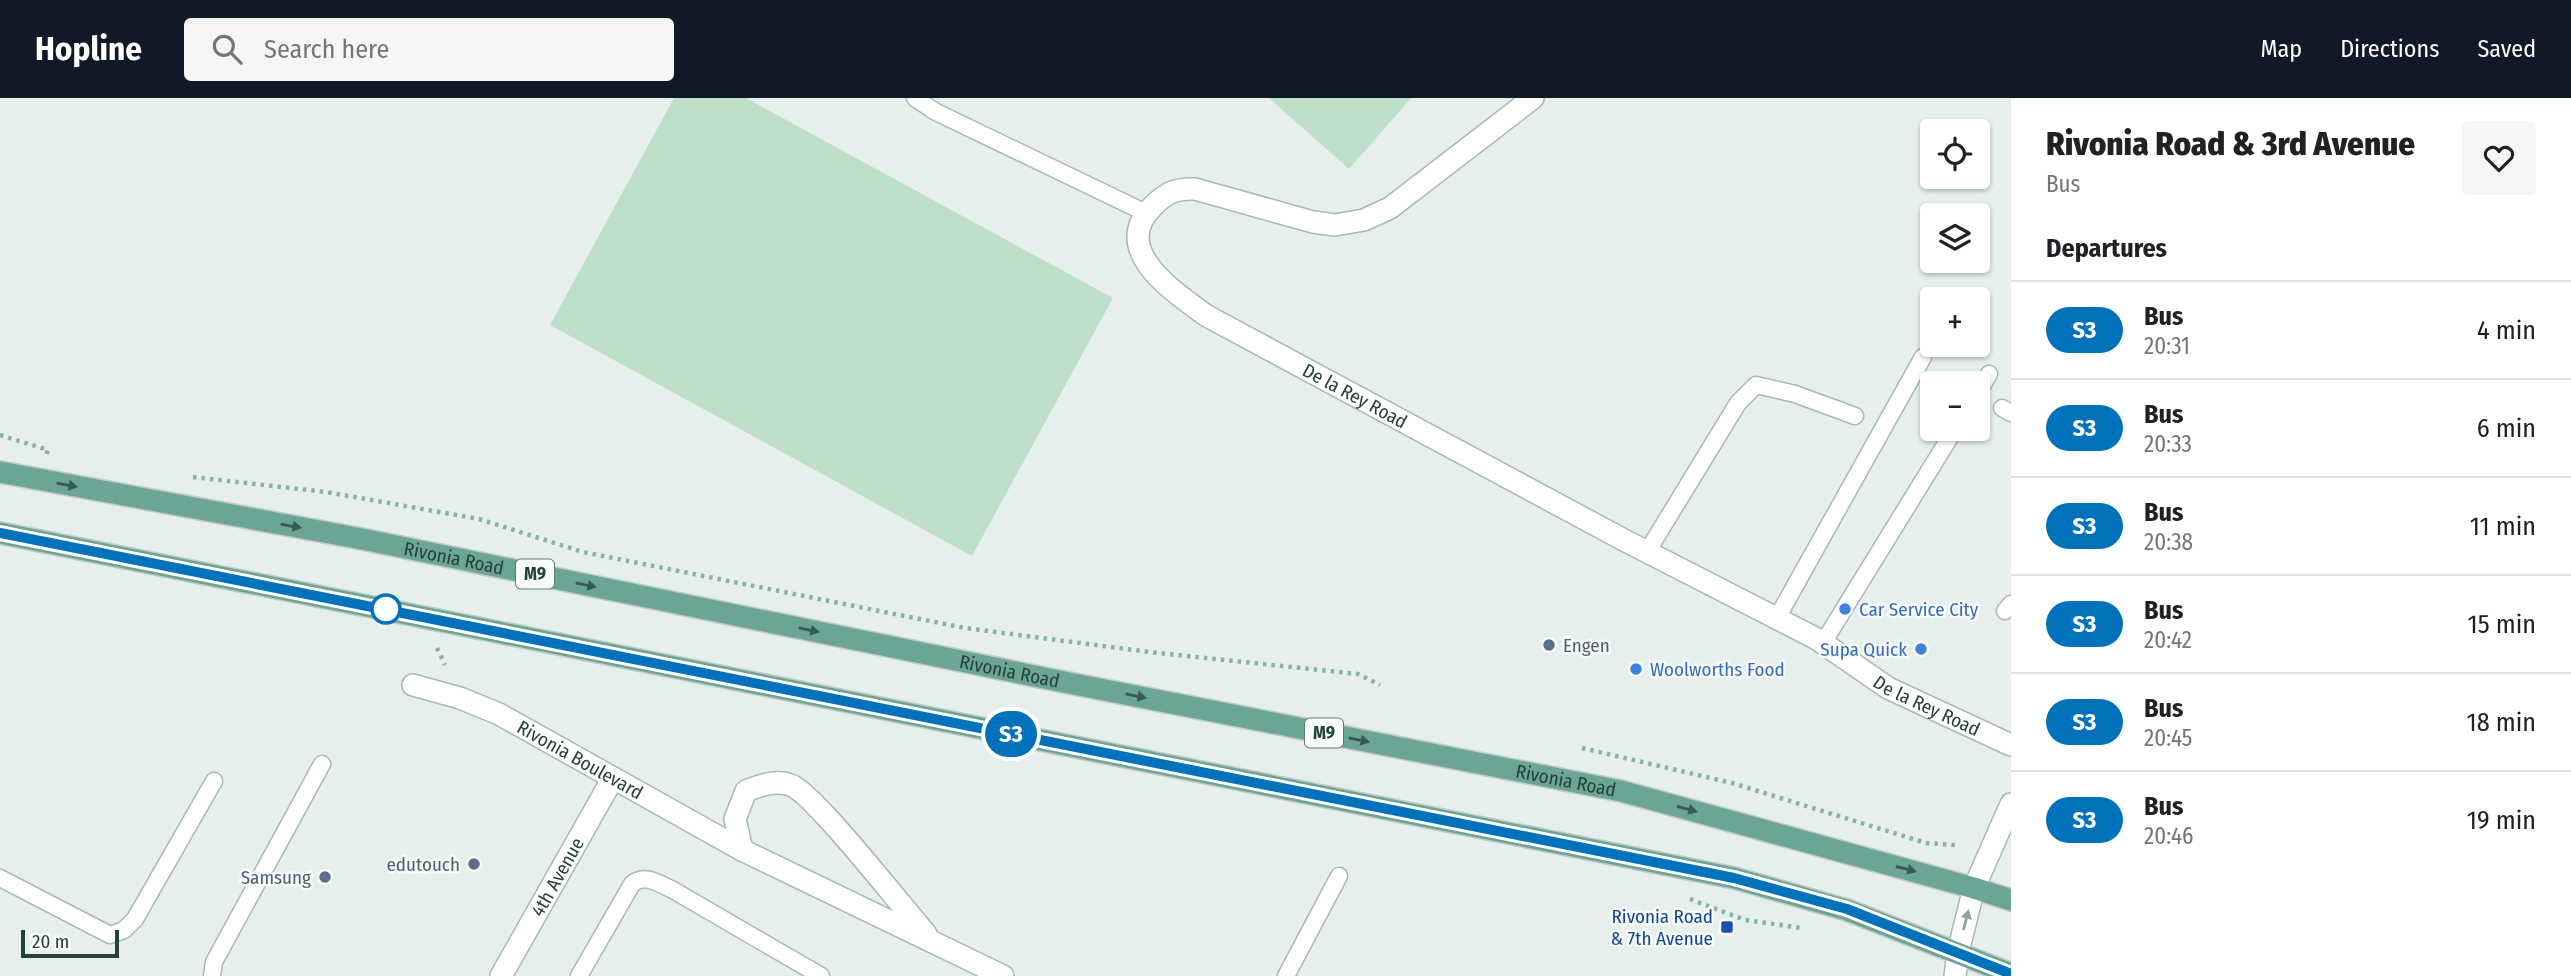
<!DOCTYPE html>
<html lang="en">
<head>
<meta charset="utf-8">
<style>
  body { margin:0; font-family:"Fira Sans Condensed",sans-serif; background:#f6f6f6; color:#202124; height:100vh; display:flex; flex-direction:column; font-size:26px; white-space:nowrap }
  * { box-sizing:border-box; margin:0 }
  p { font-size:23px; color:#757577 }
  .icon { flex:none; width:38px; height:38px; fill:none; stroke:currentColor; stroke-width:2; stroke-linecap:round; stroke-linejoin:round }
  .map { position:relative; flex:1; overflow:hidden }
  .panel { display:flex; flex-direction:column; background:#fff; width:560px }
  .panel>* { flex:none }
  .badge { padding:0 14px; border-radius:23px; font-size:24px; line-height:46px }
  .tools { position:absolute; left:1920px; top:21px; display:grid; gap:14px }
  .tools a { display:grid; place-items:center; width:70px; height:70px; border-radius:7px; background:#fff; box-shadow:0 2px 5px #0004; font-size:35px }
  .scale { position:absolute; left:21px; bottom:18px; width:98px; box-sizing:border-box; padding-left:7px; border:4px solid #24423a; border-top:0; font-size:19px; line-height:24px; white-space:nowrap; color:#24423a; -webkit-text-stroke:5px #f7fbf9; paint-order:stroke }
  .map>.badge { position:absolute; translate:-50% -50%; box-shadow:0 0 0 4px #fff }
  h2 { padding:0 35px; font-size:26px; line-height:63px }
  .round { display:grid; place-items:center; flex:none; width:74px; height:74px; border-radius:7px; background:#f6f6f6 }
  .overview { display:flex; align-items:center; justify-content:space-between; height:119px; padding:0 35px }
  h1 { font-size:33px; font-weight:800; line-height:52px }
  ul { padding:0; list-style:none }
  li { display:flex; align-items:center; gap:21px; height:98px; padding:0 35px; border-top:2px solid #e0e0e0 }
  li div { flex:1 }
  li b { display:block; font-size:26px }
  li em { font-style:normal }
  li .badge { min-width:77px; font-weight:700; text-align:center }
  header { display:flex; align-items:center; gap:42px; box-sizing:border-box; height:98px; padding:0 35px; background:#111827; color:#fff }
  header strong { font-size:33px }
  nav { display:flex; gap:38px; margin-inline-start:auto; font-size:24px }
  .search { width:490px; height:63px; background:#f6f6f6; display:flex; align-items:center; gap:18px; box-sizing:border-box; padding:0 24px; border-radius:7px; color:#757577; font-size:26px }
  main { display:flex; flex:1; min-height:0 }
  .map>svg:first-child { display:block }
</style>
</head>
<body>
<header>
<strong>Hopline</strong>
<div class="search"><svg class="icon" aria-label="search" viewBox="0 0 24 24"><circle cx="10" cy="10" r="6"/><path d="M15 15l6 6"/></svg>Search here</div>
<nav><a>Map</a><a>Directions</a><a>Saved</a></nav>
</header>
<main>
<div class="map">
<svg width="2011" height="878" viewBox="0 0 2011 878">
  <rect width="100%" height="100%" fill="#e6efeb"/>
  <path fill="#bfe0c8" d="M674,0H746L1113,200L972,458L550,227Z
    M1269,0H1411L1349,71Z"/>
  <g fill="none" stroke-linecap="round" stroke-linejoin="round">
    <defs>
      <path id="service" d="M915,0L936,14L1146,115
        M1978,295L1989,276
        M2002,310L2011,315
        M1647,454L1738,305L1756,287L1795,296L1855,318
        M2005,513L2011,506
        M1777,520L1923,259
        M1823,545L1955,331
        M0,780L110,837L124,832L135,821L214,683
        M212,878L214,864L322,666
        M579,878L632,786C645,775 660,786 673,792L821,878
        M1286,878L1339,778"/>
      <g id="minor">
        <path id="s1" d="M1533,0L1390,110L1364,122L1335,127L1313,124L1195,91C1175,90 1166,95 1152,109C1109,153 1176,195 1207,218L1622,441L1817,541L1888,590L2011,647"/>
        <path id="s2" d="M413,587L460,600L499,616L742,752L1003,878"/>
        <path d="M742,752L735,721L746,693C760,687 778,681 793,688C805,695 815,707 825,717C860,755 892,796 926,836"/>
        <path id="s3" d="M501,878L613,680"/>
        <path d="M1955,878L1958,854"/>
      </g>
      <path id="tertiary" d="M1958,854L1974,790L2011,706"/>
      <g id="primary">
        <path id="s4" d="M0,374L357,440L1069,585L1621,693L1974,790L2011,802"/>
        <path d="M0,435L1734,780L1847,812L2011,876"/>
      </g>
    </defs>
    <use href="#service" stroke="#a8b8b2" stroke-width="19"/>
    <use href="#minor" stroke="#a8b8b2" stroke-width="24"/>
    <use href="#tertiary" stroke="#a8b8b2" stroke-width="24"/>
    <use href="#primary" stroke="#c2cac8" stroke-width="24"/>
    <path stroke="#86b3a5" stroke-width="4.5" stroke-dasharray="3.5 5" stroke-linecap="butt" d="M0,337L48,352L46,357
      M193,379L326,394L479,421L583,454L965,530L1149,554L1358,576L1380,587
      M437,550L445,567
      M1582,650L1732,685L1926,745L1956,747
      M1690,801L1745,822L1802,830"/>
    <use href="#service" stroke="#fff" stroke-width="16"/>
    <use href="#minor" stroke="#fff" stroke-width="21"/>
    <use href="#tertiary" stroke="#fff" stroke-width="21"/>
    <use href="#primary" stroke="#6aa596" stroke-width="21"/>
  </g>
  <defs><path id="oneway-solid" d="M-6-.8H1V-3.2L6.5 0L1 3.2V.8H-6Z" transform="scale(1.75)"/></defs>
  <g fill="#365b51">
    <use href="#oneway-solid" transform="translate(67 387) rotate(10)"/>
    <use href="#oneway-solid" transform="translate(291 428) rotate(10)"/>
    <use href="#oneway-solid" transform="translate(586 487) rotate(12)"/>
    <use href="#oneway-solid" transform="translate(809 532) rotate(12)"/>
    <use href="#oneway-solid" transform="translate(1136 598) rotate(11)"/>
    <use href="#oneway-solid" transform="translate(1359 642) rotate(11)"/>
    <use href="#oneway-solid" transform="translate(1687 711) rotate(15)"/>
    <use href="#oneway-solid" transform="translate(1906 771) rotate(15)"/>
  </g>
  <use fill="#92a09c" href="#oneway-solid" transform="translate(1966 822) rotate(-76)"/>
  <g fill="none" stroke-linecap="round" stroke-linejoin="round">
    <defs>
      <path id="line" d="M0,435L1734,780L1847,811L2011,876"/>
    </defs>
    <use href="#line" stroke="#fff" stroke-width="16"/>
    <use href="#line" stroke="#0072bc" stroke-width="10"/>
  </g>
  <circle fill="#fff" stroke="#0072bc" stroke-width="3.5" cx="386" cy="511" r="14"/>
  <g fill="#3f7fe0" stroke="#f7fbf9" stroke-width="2.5">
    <circle cx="1845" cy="511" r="7"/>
    <circle cx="1921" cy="551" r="7"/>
    <circle cx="1636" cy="571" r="7"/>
  </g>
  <g fill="#5c6f8a" stroke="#f7fbf9" stroke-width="2.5">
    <circle cx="1549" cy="547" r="7"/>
    <circle cx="474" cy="766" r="7"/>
    <circle cx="325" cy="779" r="7"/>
  </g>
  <rect fill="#1a4fb4" stroke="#f7fbf9" stroke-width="2.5" x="1720" y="822" width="14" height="14" rx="3.5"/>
  <g text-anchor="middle" stroke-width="5" stroke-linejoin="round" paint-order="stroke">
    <g fill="#f7fbf9" stroke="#637a73" stroke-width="2">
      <rect x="516" y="461.5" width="38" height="29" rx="5"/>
      <rect x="1305" y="620.5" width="38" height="29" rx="5"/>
    </g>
    <g font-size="18" font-weight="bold" fill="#24423a">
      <text x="535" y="482">M9</text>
      <text x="1324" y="641">M9</text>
    </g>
    <g font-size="19" fill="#24423a" stroke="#f7fbf9">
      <text dy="7" stroke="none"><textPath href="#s1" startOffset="742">De la Rey Road</textPath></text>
      <text dy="7" stroke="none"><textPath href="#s4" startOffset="462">Rivonia Road</textPath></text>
      <text dy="7" stroke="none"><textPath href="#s4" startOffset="1029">Rivonia Road</textPath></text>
      <text dy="7" stroke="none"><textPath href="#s1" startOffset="1393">De la Rey Road</textPath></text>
      <text dy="7" stroke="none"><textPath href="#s2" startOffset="184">Rivonia Boulevard</textPath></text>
      <text dy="7" stroke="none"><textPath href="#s4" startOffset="1596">Rivonia Road</textPath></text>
      <text dy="7" stroke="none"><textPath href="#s3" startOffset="114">4th Avenue</textPath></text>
    </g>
    <g font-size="19" fill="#366cbe" stroke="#f7fbf9" text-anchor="start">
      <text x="1859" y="518">Car Service City</text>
      <text x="1907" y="558" text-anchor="end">Supa Quick</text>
      <text x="1650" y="578">Woolworths Food</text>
    </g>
    <g font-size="19" fill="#4e5e75" stroke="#f7fbf9" text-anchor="end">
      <text x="1563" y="554" text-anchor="start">Engen</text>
      <text x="460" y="773">edutouch</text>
      <text x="311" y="786">Samsung</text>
    </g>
    <g font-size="19" fill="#164399" stroke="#f7fbf9" text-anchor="end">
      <text x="1713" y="825">Rivonia Road<tspan x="1713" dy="22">&amp; 7th Avenue</tspan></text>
    </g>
  </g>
</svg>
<div class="tools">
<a><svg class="icon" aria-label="locate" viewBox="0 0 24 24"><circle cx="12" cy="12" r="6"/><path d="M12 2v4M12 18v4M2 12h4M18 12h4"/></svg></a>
<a><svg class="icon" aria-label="layers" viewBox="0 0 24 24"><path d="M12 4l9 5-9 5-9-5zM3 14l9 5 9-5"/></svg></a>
<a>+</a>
<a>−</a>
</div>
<div class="scale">20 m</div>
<b class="badge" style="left:1011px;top:636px;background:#0072bc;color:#fff">S3</b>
</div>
<section class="panel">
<div class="overview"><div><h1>Rivonia Road &amp; 3rd Avenue</h1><p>Bus</p></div><a class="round"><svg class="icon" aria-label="heart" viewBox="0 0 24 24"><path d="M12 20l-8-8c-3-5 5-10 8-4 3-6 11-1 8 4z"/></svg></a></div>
<h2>Departures</h2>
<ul>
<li><span class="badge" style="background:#0072bc;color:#fff">S3</span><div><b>Bus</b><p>20:31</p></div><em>4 min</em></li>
<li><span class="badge" style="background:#0072bc;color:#fff">S3</span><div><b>Bus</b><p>20:33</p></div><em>6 min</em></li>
<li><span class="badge" style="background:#0072bc;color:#fff">S3</span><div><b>Bus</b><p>20:38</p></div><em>11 min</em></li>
<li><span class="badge" style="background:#0072bc;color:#fff">S3</span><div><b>Bus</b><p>20:42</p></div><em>15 min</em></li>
<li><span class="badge" style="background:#0072bc;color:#fff">S3</span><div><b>Bus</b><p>20:45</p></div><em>18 min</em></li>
<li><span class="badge" style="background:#0072bc;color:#fff">S3</span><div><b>Bus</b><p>20:46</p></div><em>19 min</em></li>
</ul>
</section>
</main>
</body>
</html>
